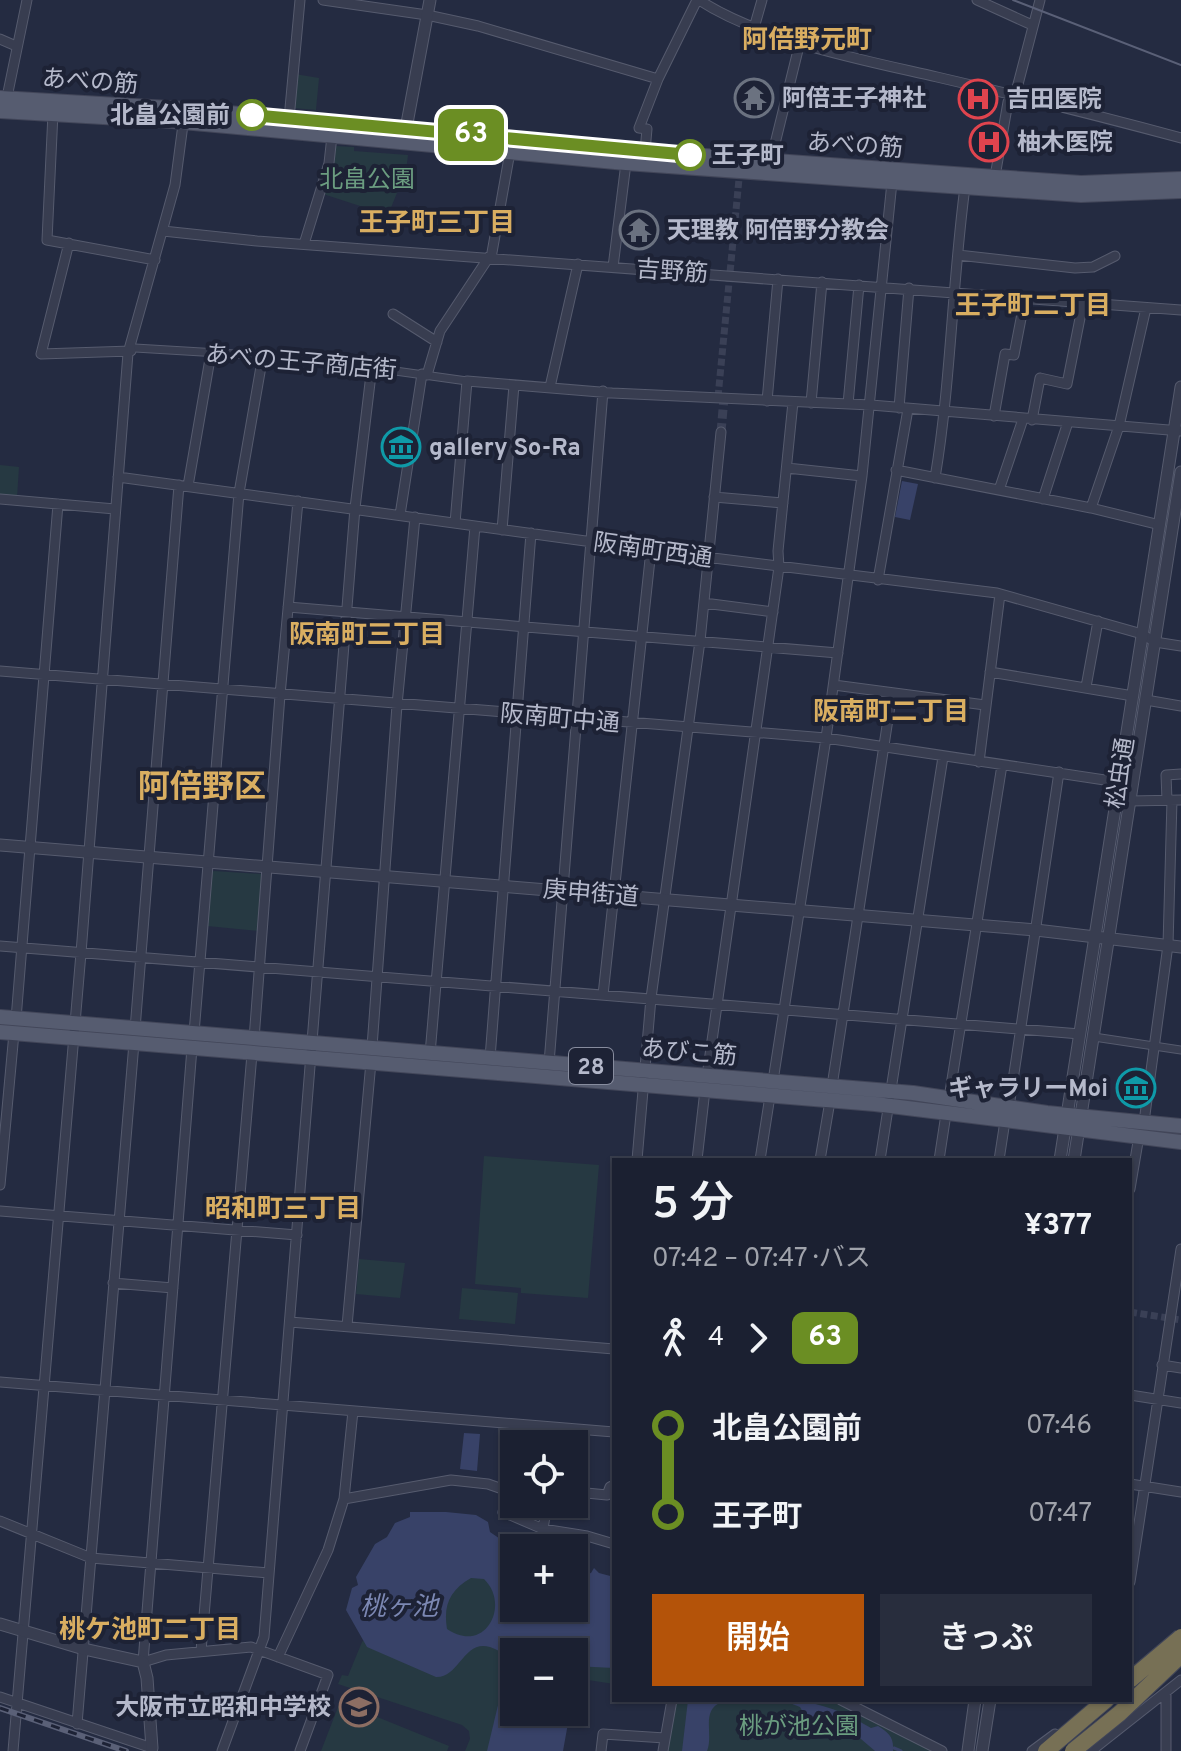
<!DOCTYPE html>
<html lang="ja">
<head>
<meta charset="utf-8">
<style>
  body { margin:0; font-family:Overpass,"Noto Sans JP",sans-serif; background:#282d3d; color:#f1f3f6; height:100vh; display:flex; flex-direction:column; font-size:30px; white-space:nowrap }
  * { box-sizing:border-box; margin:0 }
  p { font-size:26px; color:#a0a3ab }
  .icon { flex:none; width:44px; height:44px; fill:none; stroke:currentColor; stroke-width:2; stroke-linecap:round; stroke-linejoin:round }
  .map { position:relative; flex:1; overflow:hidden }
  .drawer { position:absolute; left:612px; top:1158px; width:520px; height:544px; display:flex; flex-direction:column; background:#1b2031; border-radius:0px; box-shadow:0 2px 6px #0004,0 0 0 2px #393e4d }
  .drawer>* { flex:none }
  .badge { padding:0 16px; border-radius:12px; font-size:28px; line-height:52px }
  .tools { position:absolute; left:500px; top:1430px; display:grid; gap:16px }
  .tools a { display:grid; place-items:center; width:88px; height:88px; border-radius:0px; background:#1b2031; box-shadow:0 2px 6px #0004,0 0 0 2px #393e4d; font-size:40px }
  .map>.badge { position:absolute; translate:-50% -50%; box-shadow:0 0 0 4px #fff }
  .legs { display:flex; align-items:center; gap:12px; height:88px; padding:0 40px; font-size:26px }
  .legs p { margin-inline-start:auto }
  .summary { display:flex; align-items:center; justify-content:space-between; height:136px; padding:0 40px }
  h1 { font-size:44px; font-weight:600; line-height:60px }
  .cta { display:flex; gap:16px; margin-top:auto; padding:16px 40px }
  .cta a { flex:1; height:92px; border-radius:0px; background:#b45309; color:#fff; font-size:32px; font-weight:600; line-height:92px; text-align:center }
  .cta a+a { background:#282d3d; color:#f1f3f6 }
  ul { padding:0 40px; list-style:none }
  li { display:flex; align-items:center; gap:28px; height:88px; font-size:30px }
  li i { display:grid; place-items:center; width:12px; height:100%; margin:0 10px; background:currentColor }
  li i::after { content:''; width:20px; height:20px; margin:-10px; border:6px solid; border-radius:50%; background:#1b2031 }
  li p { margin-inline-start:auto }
  li:first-child i { background:linear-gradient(#0000 50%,currentColor 0) }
  li:last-child i { background:linear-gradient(currentColor 50%,#0000 0) }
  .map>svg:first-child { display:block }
</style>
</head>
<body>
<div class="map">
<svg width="1181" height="1751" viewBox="0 0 1181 1751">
  <rect width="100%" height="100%" fill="#242b41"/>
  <path fill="#263942" d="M295,74L319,78L316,110L293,108Z
    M336,146L354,147V151L408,155L406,171L388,215L323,194Z
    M0,465L19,467L17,498L0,496Z
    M214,871L262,874L259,931L207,926L211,873Z
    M484,1156L599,1165L588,1298L521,1293V1288L475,1284Z
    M359,1259L405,1263L400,1298L356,1294Z
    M462,1288L518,1293L515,1324L459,1319Z
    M478,1562L514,1608L614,1637V1684L588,1680L574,1684V1652H514V1712L559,1751H465L470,1739L469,1731L462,1725L338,1684L342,1675L348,1676L362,1642L383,1621Z
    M675,1700H833L932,1751H666Z
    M340,1702L449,1746L447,1751H321Z"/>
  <path fill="#384268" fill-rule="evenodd" d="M902,481L918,484L910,520L895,517Z
    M464,1433L480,1434L477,1471L460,1469Z
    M410,1512H446L476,1515L488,1522L490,1532L509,1545L513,1544L521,1548H514V1608H574V1568L582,1575L591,1573L594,1568L599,1573L614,1577V1668L574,1666V1652H514V1659C506,1655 498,1650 490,1647C464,1639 459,1678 436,1677L367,1647L346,1610L352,1588L358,1585L356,1577L375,1544L387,1537L395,1523L410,1517ZM471,1578L484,1579C511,1605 485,1655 447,1629C443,1605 450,1590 471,1578Z
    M514,1686V1712H570L563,1751H487L499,1701L505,1688Z
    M688,1700H771L722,1702C700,1710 714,1734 707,1751H682Z
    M782,1700C815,1700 843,1711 871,1728L878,1726C889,1733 894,1737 893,1751H875L854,1733L805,1716L800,1707Z"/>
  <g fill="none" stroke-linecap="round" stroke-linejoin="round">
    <path stroke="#384268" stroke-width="3" d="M894,1748L901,1751"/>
    <path stroke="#3a4056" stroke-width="7" stroke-dasharray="7 3.5" stroke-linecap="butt" d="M718,397L739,179
      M1130,1312L1181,1320"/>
    <path stroke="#3a4056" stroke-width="9" stroke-dasharray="9 4.5" stroke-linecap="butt" d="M721,432L724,398"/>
    <defs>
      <path id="pedestrian" d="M135,348L302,358L467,381
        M1094,1037L1181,1050"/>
      <path id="minor" d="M323,0L427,15L478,26L658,79
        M699,0C762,41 863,60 937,77C1019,96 1100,116 1181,138
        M977,0L1032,25
        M754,28L762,0
        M0,39L16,46
        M6,102L27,0
        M53,113L47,240L155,260
        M289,119L300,0
        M645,151L647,129L639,128L658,79L697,0
        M771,160L800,42
        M994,182L1008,102L1017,88L1040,0
        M163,231L257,241L1181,310
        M69,243L41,354L131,351
        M304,244L329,163L332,136
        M958,255L1075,268L1093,267L1115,256
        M491,258L510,152
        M613,267L626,163
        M393,314L437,342
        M427,375L440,331L489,257
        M550,387L578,264
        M767,401L778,279
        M811,403L822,282
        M848,404L859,285
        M899,408L909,288
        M994,416L1005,354L1014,355L1025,298
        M1032,420L1040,378L1067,384L1083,303
        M787,468L862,476
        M896,470L1091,508L1160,525
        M118,477L673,553L997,593L1142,634L1155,642L1181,646
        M935,478C951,382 952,284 965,187
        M188,486L211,353
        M999,490L1023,419
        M714,497L783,503
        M0,499L115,509
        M1043,499L1068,422
        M1091,508L1119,426L1146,308
        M400,515L422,374
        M455,523L467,381L612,393L871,405L1181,431
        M502,530L514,385
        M878,580L908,409
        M704,603L773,612
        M288,607L838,653
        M0,671L826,738L1118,782
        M990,672L1133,696
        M834,685L985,705
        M1086,687L1098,621
        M1146,700L1181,706
        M979,762L1000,594
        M1167,800L1166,775L1181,774
        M1130,801L1181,800
        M0,946L1080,1034
        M603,995L651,550
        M16,1019L58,504
        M135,1029L179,485
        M194,1033L239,493L263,355
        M254,1039L280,695L298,501
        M372,1047L397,705L415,517
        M192,1048L143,1662L166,1655L251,1647L328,1675L300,1751
        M430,1054L475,526
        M490,1058L531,533
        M549,1063L603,391
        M707,1076L779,567L778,551L793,402
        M773,1081L826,738L862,476L892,182
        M832,1086L892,693
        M949,1098L1002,765
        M1009,1107L1059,772
        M1144,1122L1168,945L1172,800
        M637,1160L651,998L700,641L721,432
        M697,1160L705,1090
        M760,1160L770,1096
        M820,1160L830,1101
        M880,1160L943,757
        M939,1160L946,1114
        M999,1160L1005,1121
        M0,1185L14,1033
        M1130,1189L1139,1136
        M0,1211L297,1235
        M113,1283L173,1288
        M290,1322L614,1349
        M347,1326L371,1062
        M1162,1365L1181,1368
        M0,1382L614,1432
        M1130,1395L1181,1403
        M514,1424L508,1491L503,1512L543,1529L587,1536L614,1544
        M1130,1484L1181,1492
        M576,1492L607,1495L610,1487L614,1485
        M344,1499L451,1480L488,1484L508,1491
        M0,1521L91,1558L269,1573
        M543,1529L547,1504
        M1130,1582L1181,1249
        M201,1651L252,1054
        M278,1657L328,1550L344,1499L353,1411
        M1166,1692V1751
        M0,1697L152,1748V1751
        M841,1700L942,1751
        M77,1724L134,1043
        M13,1751L81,953L128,353L175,185L184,117
        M222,1751L264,1637L355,508L372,366
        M601,1751L603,1734L665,1738
        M663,1751L672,1700
        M1032,1751L1055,1734
        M1091,1751L1181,1680"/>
      <path id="tertiary" d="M405,134L430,0
        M0,845L1036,930L1181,947
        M1060,1160L1181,387
        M1074,1160L1181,472
        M0,1624L84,1649L143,1662L147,1678L152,1748
        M968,1751L975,1700
        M982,1751L990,1700"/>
      <path id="primary" d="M0,98L185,109L691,155L995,177L1081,183L1181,179
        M0,111L172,121L626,163L892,182L1081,195L1181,191
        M0,1017L913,1093L1047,1113L1181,1126
        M0,1032L875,1104L1181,1142"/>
      <path id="motorway" d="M1046,1751L1106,1700"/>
    </defs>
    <use href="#pedestrian" stroke="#565b6e" stroke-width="9"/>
    <use href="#minor" stroke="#565b6e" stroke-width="11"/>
    <use href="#tertiary" stroke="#565b6e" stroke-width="13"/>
    <use href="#primary" stroke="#424659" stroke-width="16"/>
    <use href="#motorway" stroke="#404558" stroke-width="18"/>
    <use href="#pedestrian" stroke="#383d50" stroke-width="7"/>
    <use href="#minor" stroke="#383d50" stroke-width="9"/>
    <use href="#tertiary" stroke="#383d50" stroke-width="11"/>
    <use href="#primary" stroke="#565c70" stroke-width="14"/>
    <use href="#motorway" stroke="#777055" stroke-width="16"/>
    <path stroke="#5a6077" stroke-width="2" d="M1013,0L1181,65"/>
    <defs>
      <path id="rail" d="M0,1708L126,1751"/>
    </defs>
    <use href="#rail" stroke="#5a6077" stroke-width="6"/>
    <use href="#rail" stroke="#1d2235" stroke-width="3" stroke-dasharray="9" stroke-linecap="butt"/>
    <defs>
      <path id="motorway-bridge" d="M1130,1680L1181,1637
        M1073,1751L1120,1713L1181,1655"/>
    </defs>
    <use href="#motorway-bridge" stroke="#404558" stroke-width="18" stroke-linecap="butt"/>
    <use href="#motorway-bridge" stroke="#777055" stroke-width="16"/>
  </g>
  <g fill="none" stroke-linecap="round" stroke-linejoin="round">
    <defs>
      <path id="line-1" d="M252,115L690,155"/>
    </defs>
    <use href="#line-1" stroke="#fff" stroke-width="18"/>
    <use href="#line-1" stroke="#6b8e23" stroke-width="12"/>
  </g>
  <defs>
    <symbol id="temple-ring" viewBox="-11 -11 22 22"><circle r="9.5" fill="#1d2235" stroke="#6b7280" stroke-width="1.5"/><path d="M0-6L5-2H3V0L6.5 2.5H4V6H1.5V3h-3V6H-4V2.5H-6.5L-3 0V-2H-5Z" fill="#6b7280"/></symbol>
    <symbol id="hospital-ring" viewBox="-11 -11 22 22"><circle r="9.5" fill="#1d2235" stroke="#e0444e" stroke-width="1.5"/><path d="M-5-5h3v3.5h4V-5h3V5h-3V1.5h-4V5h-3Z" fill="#e0444e"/></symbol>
    <symbol id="museum-ring" viewBox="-11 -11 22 22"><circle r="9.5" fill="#1d2235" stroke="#0f9aa8" stroke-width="1.5"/><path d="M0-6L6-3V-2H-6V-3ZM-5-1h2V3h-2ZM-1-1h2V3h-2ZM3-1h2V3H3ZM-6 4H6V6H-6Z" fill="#0f9aa8"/></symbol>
    <symbol id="school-ring" viewBox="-11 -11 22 22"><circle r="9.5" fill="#1d2235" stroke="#8d6e63" stroke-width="1.5"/><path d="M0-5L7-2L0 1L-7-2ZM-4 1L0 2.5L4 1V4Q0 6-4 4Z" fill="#8d6e63"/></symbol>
  </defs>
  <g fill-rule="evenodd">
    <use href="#temple-ring" x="732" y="76" width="44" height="44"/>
    <use href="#hospital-ring" x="956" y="77" width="44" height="44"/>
    <use href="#hospital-ring" x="967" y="120" width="44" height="44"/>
    <use href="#temple-ring" x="617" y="208" width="44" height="44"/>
    <use href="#museum-ring" x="379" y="425" width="44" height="44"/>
    <use href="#museum-ring" x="1114" y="1066" width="44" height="44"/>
    <use href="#school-ring" x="337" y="1685" width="44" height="44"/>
  </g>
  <g fill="#fff" stroke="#6b8e23" stroke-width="4">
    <circle cx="252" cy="115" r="14"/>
    <circle cx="690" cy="155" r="14"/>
  </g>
  <g text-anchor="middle" stroke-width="8" stroke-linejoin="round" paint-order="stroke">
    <rect fill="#1d2235" stroke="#878c9e" stroke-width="2" x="569" y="1048" width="44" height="36" rx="6"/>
    <g font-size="22" font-weight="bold" fill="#b5b9cb">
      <text x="591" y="1074">28</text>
    </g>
    <g font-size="24" fill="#b5b9cb" stroke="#1d2235">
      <text transform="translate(90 81) rotate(4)" y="8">あべの筋</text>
      <text transform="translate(855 145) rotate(4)" y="8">あべの筋</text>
      <text transform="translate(672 271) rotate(4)" y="8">吉野筋</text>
      <text transform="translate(301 362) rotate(5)" y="8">あべの王子商店街</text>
      <text transform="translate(653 550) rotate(8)" y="8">阪南町西通</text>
      <text transform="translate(560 718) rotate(5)" y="8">阪南町中通</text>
      <text transform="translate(1120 773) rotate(-81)" y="8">松虫通</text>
      <text transform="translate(591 893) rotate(5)" y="8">庚申街道</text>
      <text transform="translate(689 1052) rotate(5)" y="8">あびこ筋</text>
    </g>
    <g font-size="24" font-weight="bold" fill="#b5b9cb" stroke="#1d2235" text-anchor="start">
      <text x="782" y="106">阿倍王子神社</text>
      <text x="1006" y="107">吉田医院</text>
      <text x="1017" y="150">柚木医院</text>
      <text x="667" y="238">天理教 阿倍野分教会</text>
      <text x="429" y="455">gallery So-Ra</text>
      <text x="1108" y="1096" text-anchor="end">ギャラリーMoi</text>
      <text x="331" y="1715" text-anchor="end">大阪市立昭和中学校</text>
    </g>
    <g font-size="24" font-weight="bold" fill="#b5b9cb" stroke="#1d2235" text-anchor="end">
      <text x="230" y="123">北畠公園前</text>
      <text x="712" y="163" text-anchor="start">王子町</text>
    </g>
    <g font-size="24" fill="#6b9d80" stroke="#1d2235">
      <text x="367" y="187">北畠公園</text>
      <text x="799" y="1734">桃が池公園</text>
    </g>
    <g font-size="26" font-weight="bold" fill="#d9ae61" stroke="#1d2235">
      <text x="807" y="48">阿倍野元町</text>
      <text x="437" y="231">王子町三丁目</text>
      <text x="1033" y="314">王子町二丁目</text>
      <text x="367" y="643">阪南町三丁目</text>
      <text x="891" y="720">阪南町二丁目</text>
      <text x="283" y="1217">昭和町三丁目</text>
      <text x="150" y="1638">桃ケ池町二丁目</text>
    </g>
    <g font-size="26" font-style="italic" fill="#7c88b3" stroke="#1d2235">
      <text x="399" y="1615">桃ヶ池</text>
    </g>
    <g font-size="32" font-weight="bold" fill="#d9ae61" stroke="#1d2235">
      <text x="202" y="797">阿倍野区</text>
    </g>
  </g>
</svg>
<div class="tools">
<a><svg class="icon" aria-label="locate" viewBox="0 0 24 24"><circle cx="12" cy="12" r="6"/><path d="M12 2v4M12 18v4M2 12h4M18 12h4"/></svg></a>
<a>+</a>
<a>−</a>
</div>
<b class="badge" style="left:471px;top:135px;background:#6b8e23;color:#fff">63</b>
<section class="drawer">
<div class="summary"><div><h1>5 分</h1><p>07:42 – 07:47 · バス</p></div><b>¥377</b></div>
<div class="legs"><svg class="icon" aria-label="walk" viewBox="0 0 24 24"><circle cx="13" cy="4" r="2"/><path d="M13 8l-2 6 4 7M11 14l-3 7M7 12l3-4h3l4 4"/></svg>4<svg class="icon" aria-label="forward" viewBox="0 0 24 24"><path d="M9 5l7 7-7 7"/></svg><b class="badge" style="background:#6b8e23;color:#fff">63</b></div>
<ul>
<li><i style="color:#6b8e23"></i><b>北畠公園前</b><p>07:46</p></li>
<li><i style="color:#6b8e23"></i><b>王子町</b><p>07:47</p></li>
</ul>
<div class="cta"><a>開始</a><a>きっぷ</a></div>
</section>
</div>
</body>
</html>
